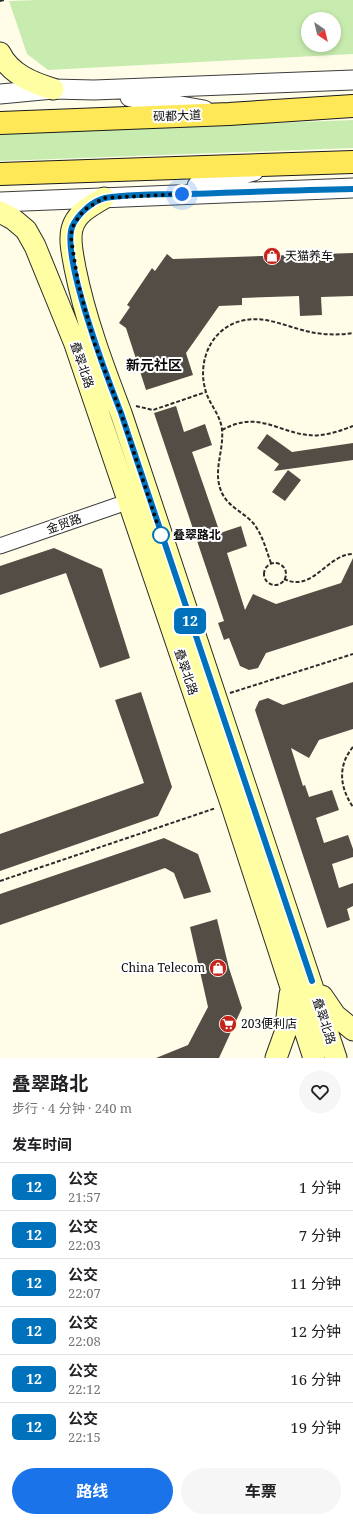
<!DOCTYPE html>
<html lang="zh">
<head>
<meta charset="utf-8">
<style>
  body { margin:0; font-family:"Noto Serif","Noto Sans SC",serif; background:#f6f6f6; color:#202124; height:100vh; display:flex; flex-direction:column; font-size:15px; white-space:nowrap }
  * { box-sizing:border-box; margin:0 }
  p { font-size:13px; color:#757577 }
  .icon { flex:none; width:22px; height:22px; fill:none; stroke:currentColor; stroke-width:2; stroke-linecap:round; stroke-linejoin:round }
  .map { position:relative; height:1058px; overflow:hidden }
  .side { display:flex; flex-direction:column; background:#fff; flex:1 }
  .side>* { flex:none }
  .badge { padding:0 8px; border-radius:6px; font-size:14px; line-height:26px }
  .needle { width:26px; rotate:145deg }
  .tools { position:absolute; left:301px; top:12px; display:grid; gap:8px }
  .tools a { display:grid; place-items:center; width:40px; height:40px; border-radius:50%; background:#fff; box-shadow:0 2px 6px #0003; font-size:20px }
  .you { position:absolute; width:20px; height:20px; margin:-10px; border:3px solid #fff; border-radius:50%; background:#1a73e8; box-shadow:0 0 0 6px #1a73e833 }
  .map>.badge { position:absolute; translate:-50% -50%; box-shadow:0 0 0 2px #fff }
  h2 { padding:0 12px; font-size:15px; line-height:36px }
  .round { display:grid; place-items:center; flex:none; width:42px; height:42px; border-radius:21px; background:#f6f6f6 }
  .headline { display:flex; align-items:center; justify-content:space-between; height:68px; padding:0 12px }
  h1 { font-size:19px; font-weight:700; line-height:30px }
  .cta { display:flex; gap:8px; margin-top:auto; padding:8px 12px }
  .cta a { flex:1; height:46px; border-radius:24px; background:#1a73e8; color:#fff; font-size:16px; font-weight:700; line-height:46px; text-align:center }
  .cta a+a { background:#f6f6f6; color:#202124 }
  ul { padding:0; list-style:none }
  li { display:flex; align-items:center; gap:12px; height:48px; padding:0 12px; border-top:1px solid #e0e0e0 }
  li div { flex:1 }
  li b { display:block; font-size:15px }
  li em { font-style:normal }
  li .badge { min-width:44px; font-weight:700; text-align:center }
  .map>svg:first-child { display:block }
</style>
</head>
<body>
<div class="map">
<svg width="353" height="1058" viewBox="0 0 353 1058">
  <rect width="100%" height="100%" fill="#fffde8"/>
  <path fill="#c8ecaf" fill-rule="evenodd" d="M37,0H353V54L48,70L27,54L9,1ZM308,19H334V45H308Z
    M353,120V148L0,161V133Z"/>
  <path fill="#544d46" d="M353,253V296L321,297L322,315L300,316L299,296L242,298V305L219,306L186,353L193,375L146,390L126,328L119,323L130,307L127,305L152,268L155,271L167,254L173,259Z
    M176,406L184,432L205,424L212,445L192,452L220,533L241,526L247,546L227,553L245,610L253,594L276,604L341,583L353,558V625L266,653L258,668L249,670L240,666L229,638L224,640L218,623L224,621L154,413Z
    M267,434L292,452L353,443V460L274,471L279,464L257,448Z
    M288,470L301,480L285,501L272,492Z
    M54,548L102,569L130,658L100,668L66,573L0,595V566Z
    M353,682V729L319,740L309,758L291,748L303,786L305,785L309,797L332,790L339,810L316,818L324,843L348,835L353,849V857L332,864L339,888L353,883V906L347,909L350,920L327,928L255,710L259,701L268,698L283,705Z
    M141,692L172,787L158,816L0,871V834L144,783L115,700Z
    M164,838L198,854L211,892L184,899L174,873L165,868L0,925V894Z
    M217,919L229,968L242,1008L219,1058H156L188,1045L208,1007L190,927Z"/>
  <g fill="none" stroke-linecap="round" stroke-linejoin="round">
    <defs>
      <path id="minor" d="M0,546L127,502"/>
      <path id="tertiary" d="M0,94L53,89L94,90L353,80
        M130,97L204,110
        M197,186L254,171
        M0,202L353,188"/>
      <path id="secondary" d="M0,53C10,74 33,83 53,89
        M104,198C91,206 76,213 72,229C69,241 73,256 75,268C85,318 103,366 121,413L336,1058
        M0,212L13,219L26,230L35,246L75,344L231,803L314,1058
        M322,996L335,1015L353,1030
        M276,1058L285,1033L290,994"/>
      <path id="primary" d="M0,123L229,114L353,106
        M0,174L353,162"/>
    </defs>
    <use href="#minor" stroke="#3d3d3d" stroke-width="17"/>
    <use href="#tertiary" stroke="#3d3d3d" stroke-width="21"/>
    <use href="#secondary" stroke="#2c2c2c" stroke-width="23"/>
    <use href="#primary" stroke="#1b1b1b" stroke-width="24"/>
    <path stroke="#2c2c2c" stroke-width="2" stroke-dasharray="4 2" stroke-linecap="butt" d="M0,1L4,0
      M136,406L153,410L206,392
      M222,430C228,427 234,424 240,423C263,417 285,433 308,435C323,437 340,431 353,426
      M271,563C266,550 263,536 254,524C245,513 228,507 222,493C212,472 224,452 222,430C221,416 210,405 206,392C196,361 212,325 246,320C268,316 289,328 311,332C324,335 340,335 353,333
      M264 574a11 11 0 1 1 22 0a11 11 0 1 1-22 0Z
      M284,579C313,593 327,554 353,554
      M230,693L353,654
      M353,747C337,766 340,788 353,807
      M0,881L216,808"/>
    <use href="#minor" stroke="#fff" stroke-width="15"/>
    <use href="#tertiary" stroke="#fff" stroke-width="19"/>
    <use href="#secondary" stroke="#fffea3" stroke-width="21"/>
    <use href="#primary" stroke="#ffe858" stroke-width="22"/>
  </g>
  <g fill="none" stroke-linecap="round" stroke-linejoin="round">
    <defs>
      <path id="line" d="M312,981L121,413C108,380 61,257 72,227C77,215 92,201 105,198C129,194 165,194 190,194C244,192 299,190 353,189"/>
    </defs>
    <use href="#line" stroke="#fff" stroke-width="9"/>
    <use href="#line" stroke="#0072bc" stroke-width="6"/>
    <path stroke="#0a0a0a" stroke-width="4" stroke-dasharray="0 7.2" d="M161,535L121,413L94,342L78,283L71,238L72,228L80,215L87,208L104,198L182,194"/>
  </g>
  <defs>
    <symbol id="shop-disc" viewBox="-11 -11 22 22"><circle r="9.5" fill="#c3231a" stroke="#fff"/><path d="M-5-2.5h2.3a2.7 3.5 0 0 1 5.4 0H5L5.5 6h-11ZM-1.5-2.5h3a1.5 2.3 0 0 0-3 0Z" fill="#fff"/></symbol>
    <symbol id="supermarket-disc" viewBox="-11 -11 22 22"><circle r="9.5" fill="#c3231a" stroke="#fff"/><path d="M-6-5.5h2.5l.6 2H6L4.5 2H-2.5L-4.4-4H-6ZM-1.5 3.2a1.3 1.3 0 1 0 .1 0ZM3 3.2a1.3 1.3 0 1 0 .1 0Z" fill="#fff"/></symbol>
  </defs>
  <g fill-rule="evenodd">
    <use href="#shop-disc" x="262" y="246" width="20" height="20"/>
    <use href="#shop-disc" x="208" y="958" width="20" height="20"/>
    <use href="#supermarket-disc" x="218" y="1014" width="20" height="20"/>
  </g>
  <circle fill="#fff" stroke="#0072bc" stroke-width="2" cx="161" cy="535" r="8"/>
  <g text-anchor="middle" stroke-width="4" stroke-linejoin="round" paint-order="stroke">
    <g font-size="12" fill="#0a0a0a" stroke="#fff">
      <text transform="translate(177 116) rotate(-2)" y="4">砚都大道</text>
      <text transform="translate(82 365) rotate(71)" y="4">叠翠北路</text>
      <text transform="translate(64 524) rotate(-19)" y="4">金贸路</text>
      <text transform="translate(186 672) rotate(71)" y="4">叠翠北路</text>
      <text transform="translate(324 1021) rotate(72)" y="4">叠翠北路</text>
    </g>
    <g font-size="12" fill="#0a0a0a" stroke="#fff" text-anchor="start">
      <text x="285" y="260">天猫养车</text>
      <text x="205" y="972" text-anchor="end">China Telecom</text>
      <text x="241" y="1028">203便利店</text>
    </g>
    <g font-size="12" font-weight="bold" fill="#0a0a0a" stroke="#fff" text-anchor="start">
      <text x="173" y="539">叠翠路北</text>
    </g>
    <g font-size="14" font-weight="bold" fill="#0a0a0a" stroke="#fff">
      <text x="154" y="370">新元社区</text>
    </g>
  </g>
</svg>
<div class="tools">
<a><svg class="needle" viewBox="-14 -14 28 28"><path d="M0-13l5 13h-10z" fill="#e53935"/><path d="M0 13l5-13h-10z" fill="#757577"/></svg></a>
</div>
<div class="you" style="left:182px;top:194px"></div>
<b class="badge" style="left:190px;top:621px;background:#0072bc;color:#fff">12</b>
</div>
<section class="side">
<div class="headline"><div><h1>叠翠路北</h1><p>步行 · 4 分钟 · 240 m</p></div><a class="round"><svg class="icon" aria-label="heart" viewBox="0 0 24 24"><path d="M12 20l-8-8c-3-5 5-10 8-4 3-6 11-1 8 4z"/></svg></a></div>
<h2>发车时间</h2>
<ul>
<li><span class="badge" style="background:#0072bc;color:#fff">12</span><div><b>公交</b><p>21:57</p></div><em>1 分钟</em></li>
<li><span class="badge" style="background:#0072bc;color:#fff">12</span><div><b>公交</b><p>22:03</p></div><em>7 分钟</em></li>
<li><span class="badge" style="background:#0072bc;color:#fff">12</span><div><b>公交</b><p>22:07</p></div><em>11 分钟</em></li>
<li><span class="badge" style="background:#0072bc;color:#fff">12</span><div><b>公交</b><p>22:08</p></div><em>12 分钟</em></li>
<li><span class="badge" style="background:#0072bc;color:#fff">12</span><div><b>公交</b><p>22:12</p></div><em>16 分钟</em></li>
<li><span class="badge" style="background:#0072bc;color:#fff">12</span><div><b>公交</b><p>22:15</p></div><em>19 分钟</em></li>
</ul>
<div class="cta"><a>路线</a><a>车票</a></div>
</section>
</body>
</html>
